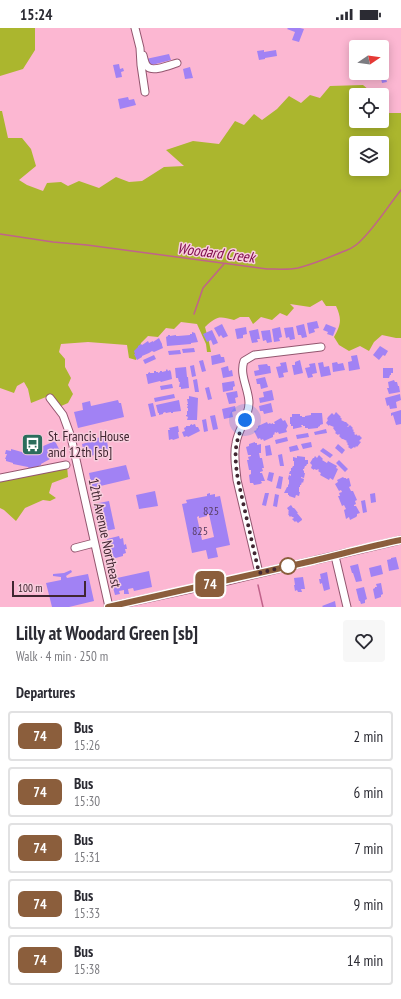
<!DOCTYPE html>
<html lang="en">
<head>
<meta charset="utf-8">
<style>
  body { margin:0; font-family:"PT Sans Narrow",sans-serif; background:#f7f7f7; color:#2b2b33; height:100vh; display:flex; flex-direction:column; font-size:15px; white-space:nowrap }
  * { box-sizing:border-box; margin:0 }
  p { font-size:13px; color:#7c7c81 }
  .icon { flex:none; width:22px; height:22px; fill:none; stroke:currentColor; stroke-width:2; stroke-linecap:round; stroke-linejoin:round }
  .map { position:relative; height:579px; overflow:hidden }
  .details { display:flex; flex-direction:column; background:#fff; flex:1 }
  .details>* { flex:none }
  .badge { padding:0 8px; border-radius:6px; font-size:14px; line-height:26px }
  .needle { width:26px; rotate:77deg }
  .fabs { position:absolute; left:349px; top:12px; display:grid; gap:8px }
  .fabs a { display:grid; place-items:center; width:40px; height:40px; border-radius:4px; background:#fff; box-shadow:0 2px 10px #0003; font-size:20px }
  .scale { position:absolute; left:12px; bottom:10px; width:74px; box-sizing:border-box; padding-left:4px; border:2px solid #402631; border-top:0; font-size:11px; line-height:14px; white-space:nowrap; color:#402631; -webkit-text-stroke:3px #f8cddd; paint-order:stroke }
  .you { position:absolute; width:20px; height:20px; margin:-10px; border:3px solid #fff; border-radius:50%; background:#1a73e8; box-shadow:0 0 0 6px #1a73e833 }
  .map>.badge { position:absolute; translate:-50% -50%; box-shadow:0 0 0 2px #fff }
  h2 { padding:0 16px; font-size:15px; line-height:36px }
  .round { display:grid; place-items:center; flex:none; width:42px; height:42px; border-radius:4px; background:#f7f7f7 }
  .headline { display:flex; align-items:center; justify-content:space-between; height:68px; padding:0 16px }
  h1 { font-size:19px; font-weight:700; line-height:30px }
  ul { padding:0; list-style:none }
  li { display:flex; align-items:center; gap:12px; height:50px; margin:0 8px 6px; padding:0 8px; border:2px solid #e1e1e2; border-radius:4px }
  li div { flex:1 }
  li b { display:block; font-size:15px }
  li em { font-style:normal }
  li .badge { min-width:44px; font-weight:700; text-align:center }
  .status { display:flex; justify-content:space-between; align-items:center; height:28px; padding:0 20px; background:#fff; direction:ltr }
  .status svg { height:11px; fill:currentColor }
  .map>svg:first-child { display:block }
</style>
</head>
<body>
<div class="status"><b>15:24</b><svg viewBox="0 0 49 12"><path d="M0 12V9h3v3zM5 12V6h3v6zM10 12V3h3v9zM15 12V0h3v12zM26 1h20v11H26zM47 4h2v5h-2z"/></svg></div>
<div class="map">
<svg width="401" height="579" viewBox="0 0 401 579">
  <rect width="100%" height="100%" fill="#fcb7d2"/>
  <path fill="#abb62e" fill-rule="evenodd" d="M0,0H35V22L23,41L0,48Z
    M363,57L375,67H356V93H382V85H401V310H396L382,307L374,314L369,323L360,318L349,323L339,317L334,309C341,297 342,291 336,278H326L322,272L310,279L290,276L294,280L287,288L280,285L272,292L261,289L253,296L249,289H240L234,292C219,288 217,288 205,299L209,314L211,324H207L206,316L197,296L181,294L174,301L166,300L158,309L148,308L141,315L136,332L129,330L127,317L88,314L61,316L59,324L65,331V339L71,350L68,357L73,366L68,375L59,379L51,367L31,375L28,361L24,354L17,358L14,365L0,360V83H2L8,110H22L31,121L36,138L19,152L27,157L43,163L47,155L61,154L68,158L79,153L99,160L116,149L129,154L142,153L164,139L184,138L166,122L193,113L219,116L235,93L244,97L254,86L262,92L277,81L289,68L301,75L310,67L320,70L330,58ZM356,115H382V141H356Z
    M67,438L68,449L52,455L49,465L56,470L50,473L43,472L25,480L16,493L4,482L0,480V449L13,450H22L28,448L35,447L43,442Z"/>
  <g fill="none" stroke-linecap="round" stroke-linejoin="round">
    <path stroke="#c1628b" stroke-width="1.5" d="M0,206L53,214L87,217L267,241C277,241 288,242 298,240C313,236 328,230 342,224C347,222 351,221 356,217C373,203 387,179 401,162
      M194,286L203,260L224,236
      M258,557L263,579"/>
  </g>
  <path fill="#a182f4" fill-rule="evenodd" d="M288,0H300L304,1L299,14L292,12L295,4L287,1Z
    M264,22V24L276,22L277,28L265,30V31L259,32L257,23Z
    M169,26L171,32L148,38L146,31Z
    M119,36L120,41L123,40L124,43L121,44L122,49L116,50L113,37Z
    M190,39L193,50L185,51L183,41Z
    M384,43L387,54L382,55L380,45H382V44Z
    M128,69L129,72L134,71L136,77L120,81L118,71Z
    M317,293L319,300L314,301L315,304L309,306L307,295Z
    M222,296L228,308L223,310L221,307L219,309L214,300Z
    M304,296L307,309L302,310L301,307H298L296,298Z
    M326,296L336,300L333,308L327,306L328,304L323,302Z
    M246,299L247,306L243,307V310L237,311L235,301Z
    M280,299L282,309L279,310L280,313L274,314L272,301Z
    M293,299L295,311L290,312L289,309L286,310L284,300Z
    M258,301L260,311H257L258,314L252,315L249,303Z
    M212,302L218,315L213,317L211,312L207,314L203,306Z
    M270,302L272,314L267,315L266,312L263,313L261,303Z
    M192,304L195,305L198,314L191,315V316L167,318L166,309L168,308V307H170V308L176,307V308H178L190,307V306H192Z
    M159,310L162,316V317L163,320L154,324L152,323L149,325L142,328V329L137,332L134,326H135L134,323L138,319V318L141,316L142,317L148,313L149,315L153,313V314Z
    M380,318L388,323L385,328L383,327L379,332L373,327Z
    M194,320L195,324L183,325L182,321Z
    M180,322L181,326L169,327L168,323Z
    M220,326L221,329H224L225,334L212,337L211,328Z
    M154,327L156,331L145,336L143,332Z
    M357,327L360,341L349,343L348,334L352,333L351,328Z
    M203,332L206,343L202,344L199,333Z
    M300,332L303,345L294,347L292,337H295V334Z
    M286,334L288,344L283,345L284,349L279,350L276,339L281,338L280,335Z
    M323,334L324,339L329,338L331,347L321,349L318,335Z
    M337,334L338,336L343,335L345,342L333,344L332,335Z
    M315,335L317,345L312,346L313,349L308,350L305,340L310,339L309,336Z
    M267,336L268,338H270L271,345L255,348L254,343L259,342L258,337Z
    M194,337L196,348L192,349L190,338Z
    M228,338L229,343L232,342L233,348L223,350L221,340Z
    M186,339L187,349H188L189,360L181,361V359H179L180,354H179L178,350H176L175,340Z
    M383,340H393V345H391V347H390L389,350H383Z
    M167,341L168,343L170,342L171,344L172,351L161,354L160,353L148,356L146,346H148V345L150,344V345H154V343H156V344H158V345L160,344V343H162V344L166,343V342Z
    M265,349L268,359L261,361L260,356H257L256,351Z
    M197,351L199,364H195L193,352Z
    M394,352L395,354H397L398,358H399L400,364L389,366L387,360H389L388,354Z
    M234,353L235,358L233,359V362L223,364L222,355Z
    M172,356L173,360L161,362L160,358Z
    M209,359L212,371L208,372L205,360Z
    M272,362L274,372L260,375L259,370L264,369L263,364Z
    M237,363L238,369L235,370L236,375L229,376L226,365Z
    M174,366L175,370L155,374L154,370Z
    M400,366L401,372L396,374L397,380L390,381L389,377L387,378L385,370Z
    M189,368L198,370L197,392H187L188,389L186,388V387H187V383H188V380H187L188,377H187V376H188L187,371H189Z
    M118,372L119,375H121L124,389L78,400L74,384L83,382L82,375L90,373L91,378Z
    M179,372L181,383L173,384V385H171V384L166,385L165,384L163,385V386L159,387V385H158L156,377Z
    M153,375L156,388L151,389L148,376Z
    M271,375L273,384L264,386L263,383H260L259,378Z
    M235,378L236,383L232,384L233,389L224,391L222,381Z
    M401,382V396L396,397L393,387L391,388V385Z
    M336,384L341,389H340L342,391L341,392L345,394H346L349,397L347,399H348L350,397L353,400L352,401L354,402L353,403L355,405L354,406L356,407V406L358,408L359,407L362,410L359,413L361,414L357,419L356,418L355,420L354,419L351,421L348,419L349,418L347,416L348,415L346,414L347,413L343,411H342L339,408L340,407L339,406L338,407L335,405L336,404L333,400L334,399L329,397V398L326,395L328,392L327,391L328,389L332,385L334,387Z
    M311,385H322L323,396L320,397V398L318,399V400L308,401V400H305V398H303V397H301L302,399L293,401V398H291V396H290V389H292V386H300V388H302V389H305V388L311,387Z
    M215,387L218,401L213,402L210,388Z
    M281,390L283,393L285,392L288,398L287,399V400L286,401L287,404L279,406L278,404L276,405V404L274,405L275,406L273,407V409L264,413L263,411L261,412L260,410L258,411L254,403L257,402L256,401L258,400V398L267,394L268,396L270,395L271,396L273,395V396H275L274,394Z
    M206,391L208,403L204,404L202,392Z
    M192,396V397L195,396L196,399H198L200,403L188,409L187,408L184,409L182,404L185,403L184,400L186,399V398H190V397Z
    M178,398L179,404H178L179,410L173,412L172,411L169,412L168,402H170L169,400Z
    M326,401L327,405L315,407L314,404Z
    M308,405L309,409L297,411L296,407Z
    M106,408L109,424L85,429L82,416L89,414L88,412Z
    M287,409L288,413L276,416L275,412Z
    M55,413L61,425L49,430L50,431L41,436V437L30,442L28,439L13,436V435L6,433V431H5L7,426H5L6,422L11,423V421L29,426L30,425L29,423H27L26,419L31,418L32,422L31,423L33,425L42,421L41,419Z
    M255,414V415H257V417L261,416V425H259L260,430H262L264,440H262L263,443L260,444V445H262L265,453H261L262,455L260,456L254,457L253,455H250L249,447L251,446V442H249L247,432H249L248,429L251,428V427H248L246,419L249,418V416Z
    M311,414L312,419L303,421L301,416Z
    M338,416L345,422L342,426L335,420Z
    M270,417L272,427L266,428L265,418Z
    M297,417L299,422L290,424L289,419Z
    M323,420L333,427L330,430L320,423Z
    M282,426L284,438H280L278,427Z
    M319,427L323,431L322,432L327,435L328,433L337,438L336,440L338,441L333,452L330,450L329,452L320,447L321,445L318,443L319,442L318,441L317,442L314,441V442L311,440L312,437L310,435L313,430H314L315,428L317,430Z
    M297,428L305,429V432H308V436H307L306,438H305L304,441H303V442L304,443V445H305L304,450L301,449V450L304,451L303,455L302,454L301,457H300V459H299V464H300L299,468L296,467L295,470L289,468V467H288V465H284L287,459H288V456L289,457V452L288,451L289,447L291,448V446H289L290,443H291V440H292L293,438H294V433H293V429L297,430Z
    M339,432L348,441L345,444L336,435Z
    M126,437L130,451L92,460L89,445Z
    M269,444L274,445L272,454L267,452Z
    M279,448L283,449L281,461L276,460Z
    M343,449L344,450H346V451L349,450L351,458L349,459L351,463H353L357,472L355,473L356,476L354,477V478H356L360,485L357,486V488L356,489L350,492L349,489L346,491L344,482L346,481L344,477L342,478L338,468H340L339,465L342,464L341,462L339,463L335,456L338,454L337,452Z
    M155,463L158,478L139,481L136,467Z
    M210,465V467L215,466V469L220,468L230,517L216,520L218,529L208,531L206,522L192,525L182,476L187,475L186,472L207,468V466ZM207,486H209L214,509L202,512L197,489L199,488V490L207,488Z
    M265,465H269L266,478L262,477Z
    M375,465L376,474L371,475L370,466Z
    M275,466L279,467L277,479L273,478Z
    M365,472L367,484L363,485L361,473Z
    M109,473L115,501L100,504L94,476Z
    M291,477L293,480H294L295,481L298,485H297L302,491V492L298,495L296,493L295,494L292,491L294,490L293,489H292L291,488L290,489L288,486L289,485L288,484L289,483L287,480Z
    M119,508L120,511L123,510L124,517L126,516L127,521H125L126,525L123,526V528L112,531L111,528L107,529L106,527H105L103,521L105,520L104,517H109L107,511Z
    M396,529L399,541L389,543L387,532L391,531V530Z
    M358,536L362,553L356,554L353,545H352L350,538Z
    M381,537L383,546L371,549L369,540Z
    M71,542L72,544L66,548L67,550L88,546L94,573L69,579H52L46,555L61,552V549L53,548V546L64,545Z
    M149,543L152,559L134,563L133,560L128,561L129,566H124V562L119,563L120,566L115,567L111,552L117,551V550Z
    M327,544L330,561L324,563L322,555L320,556L319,551H321L320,546Z
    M303,549L305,561H301L302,564H298L297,562L295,563L294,557H295L294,550Z
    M381,555L383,566L381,567V569L375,571L373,561L375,560V559H377L376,556Z
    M364,559L367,571L365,572V575L361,576L360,573H359L356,561Z
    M335,573L336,579H323L322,578Z"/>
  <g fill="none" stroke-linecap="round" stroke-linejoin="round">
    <defs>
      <path id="minor" d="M135,0L140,20L141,37L145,64
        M143,27C144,31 145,37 148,39C153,44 170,37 177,35
        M50,370L63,387L71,409L109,579
        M0,450L66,437
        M75,520L94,515
        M335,528L347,579
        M259,545L237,452C236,440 233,428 236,415C238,401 249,389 249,375C249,361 239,347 244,333L254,327L321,319
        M108,579L227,553L401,512"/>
    </defs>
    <use href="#minor" stroke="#93566f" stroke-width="9"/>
    <use href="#minor" stroke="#fff" stroke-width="7"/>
  </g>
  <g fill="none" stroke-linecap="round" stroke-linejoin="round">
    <defs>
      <path id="line" d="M108,579C176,564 244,548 312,533C342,526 371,518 401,512"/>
    </defs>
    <use href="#line" stroke="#fff" stroke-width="9"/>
    <use href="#line" stroke="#8b5e3c" stroke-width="6"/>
    <path stroke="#402631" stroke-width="4" stroke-dasharray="0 7.2" d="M245,392C234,416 234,426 238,452L259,545L288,538"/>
  </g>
  <defs>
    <symbol id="bus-square" viewBox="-11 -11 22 22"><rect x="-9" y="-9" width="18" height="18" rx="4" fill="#2b6d5c" stroke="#f8cddd"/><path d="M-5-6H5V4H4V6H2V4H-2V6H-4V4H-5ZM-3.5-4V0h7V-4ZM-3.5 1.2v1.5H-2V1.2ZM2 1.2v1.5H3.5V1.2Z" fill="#fff"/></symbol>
  </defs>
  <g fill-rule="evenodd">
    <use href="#bus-square" x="20" y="404" width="25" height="25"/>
  </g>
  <circle fill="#fff" stroke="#8b5e3c" stroke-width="2" cx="288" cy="538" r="8"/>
  <g text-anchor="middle" stroke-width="3" stroke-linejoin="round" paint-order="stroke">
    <g font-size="12" fill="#583d62">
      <text x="211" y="487">825</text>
      <text x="200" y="507">825</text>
    </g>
    <g font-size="14" fill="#402631" stroke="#f8cddd" text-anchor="start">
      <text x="48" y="413">St. Francis House<tspan x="48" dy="16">and 12th [sb]</tspan></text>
    </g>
    <g font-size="14" fill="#402631" stroke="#f8cddd">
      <text transform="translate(105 505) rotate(78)" y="5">12th Avenue Northeast</text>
    </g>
    <g font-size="15" font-style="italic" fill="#7d084a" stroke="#f8cddd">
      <text transform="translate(216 225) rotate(7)" y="5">Woodard Creek</text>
    </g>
  </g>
</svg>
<div class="fabs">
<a><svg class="needle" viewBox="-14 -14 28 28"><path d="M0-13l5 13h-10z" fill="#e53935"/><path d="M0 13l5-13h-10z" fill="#7c7c81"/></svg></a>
<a><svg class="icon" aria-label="locate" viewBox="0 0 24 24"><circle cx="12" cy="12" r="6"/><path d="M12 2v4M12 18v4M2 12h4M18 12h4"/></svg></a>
<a><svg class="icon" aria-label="layers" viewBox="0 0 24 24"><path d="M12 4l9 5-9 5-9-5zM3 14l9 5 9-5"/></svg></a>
</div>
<div class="scale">100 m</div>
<div class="you" style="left:245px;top:392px"></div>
<b class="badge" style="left:210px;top:556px;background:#8b5e3c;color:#fff">74</b>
</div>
<section class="details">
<div class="headline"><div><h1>Lilly at Woodard Green [sb]</h1><p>Walk · 4 min · 250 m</p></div><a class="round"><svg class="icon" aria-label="heart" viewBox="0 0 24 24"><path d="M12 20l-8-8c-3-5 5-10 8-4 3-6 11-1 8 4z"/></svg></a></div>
<h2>Departures</h2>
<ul>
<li><span class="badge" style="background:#8b5e3c;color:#fff">74</span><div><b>Bus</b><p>15:26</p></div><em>2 min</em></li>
<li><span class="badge" style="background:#8b5e3c;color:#fff">74</span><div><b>Bus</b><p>15:30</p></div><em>6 min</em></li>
<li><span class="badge" style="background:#8b5e3c;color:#fff">74</span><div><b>Bus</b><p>15:31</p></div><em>7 min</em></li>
<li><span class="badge" style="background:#8b5e3c;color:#fff">74</span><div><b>Bus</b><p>15:33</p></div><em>9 min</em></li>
<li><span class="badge" style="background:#8b5e3c;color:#fff">74</span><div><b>Bus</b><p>15:38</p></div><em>14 min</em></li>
</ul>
</section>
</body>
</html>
